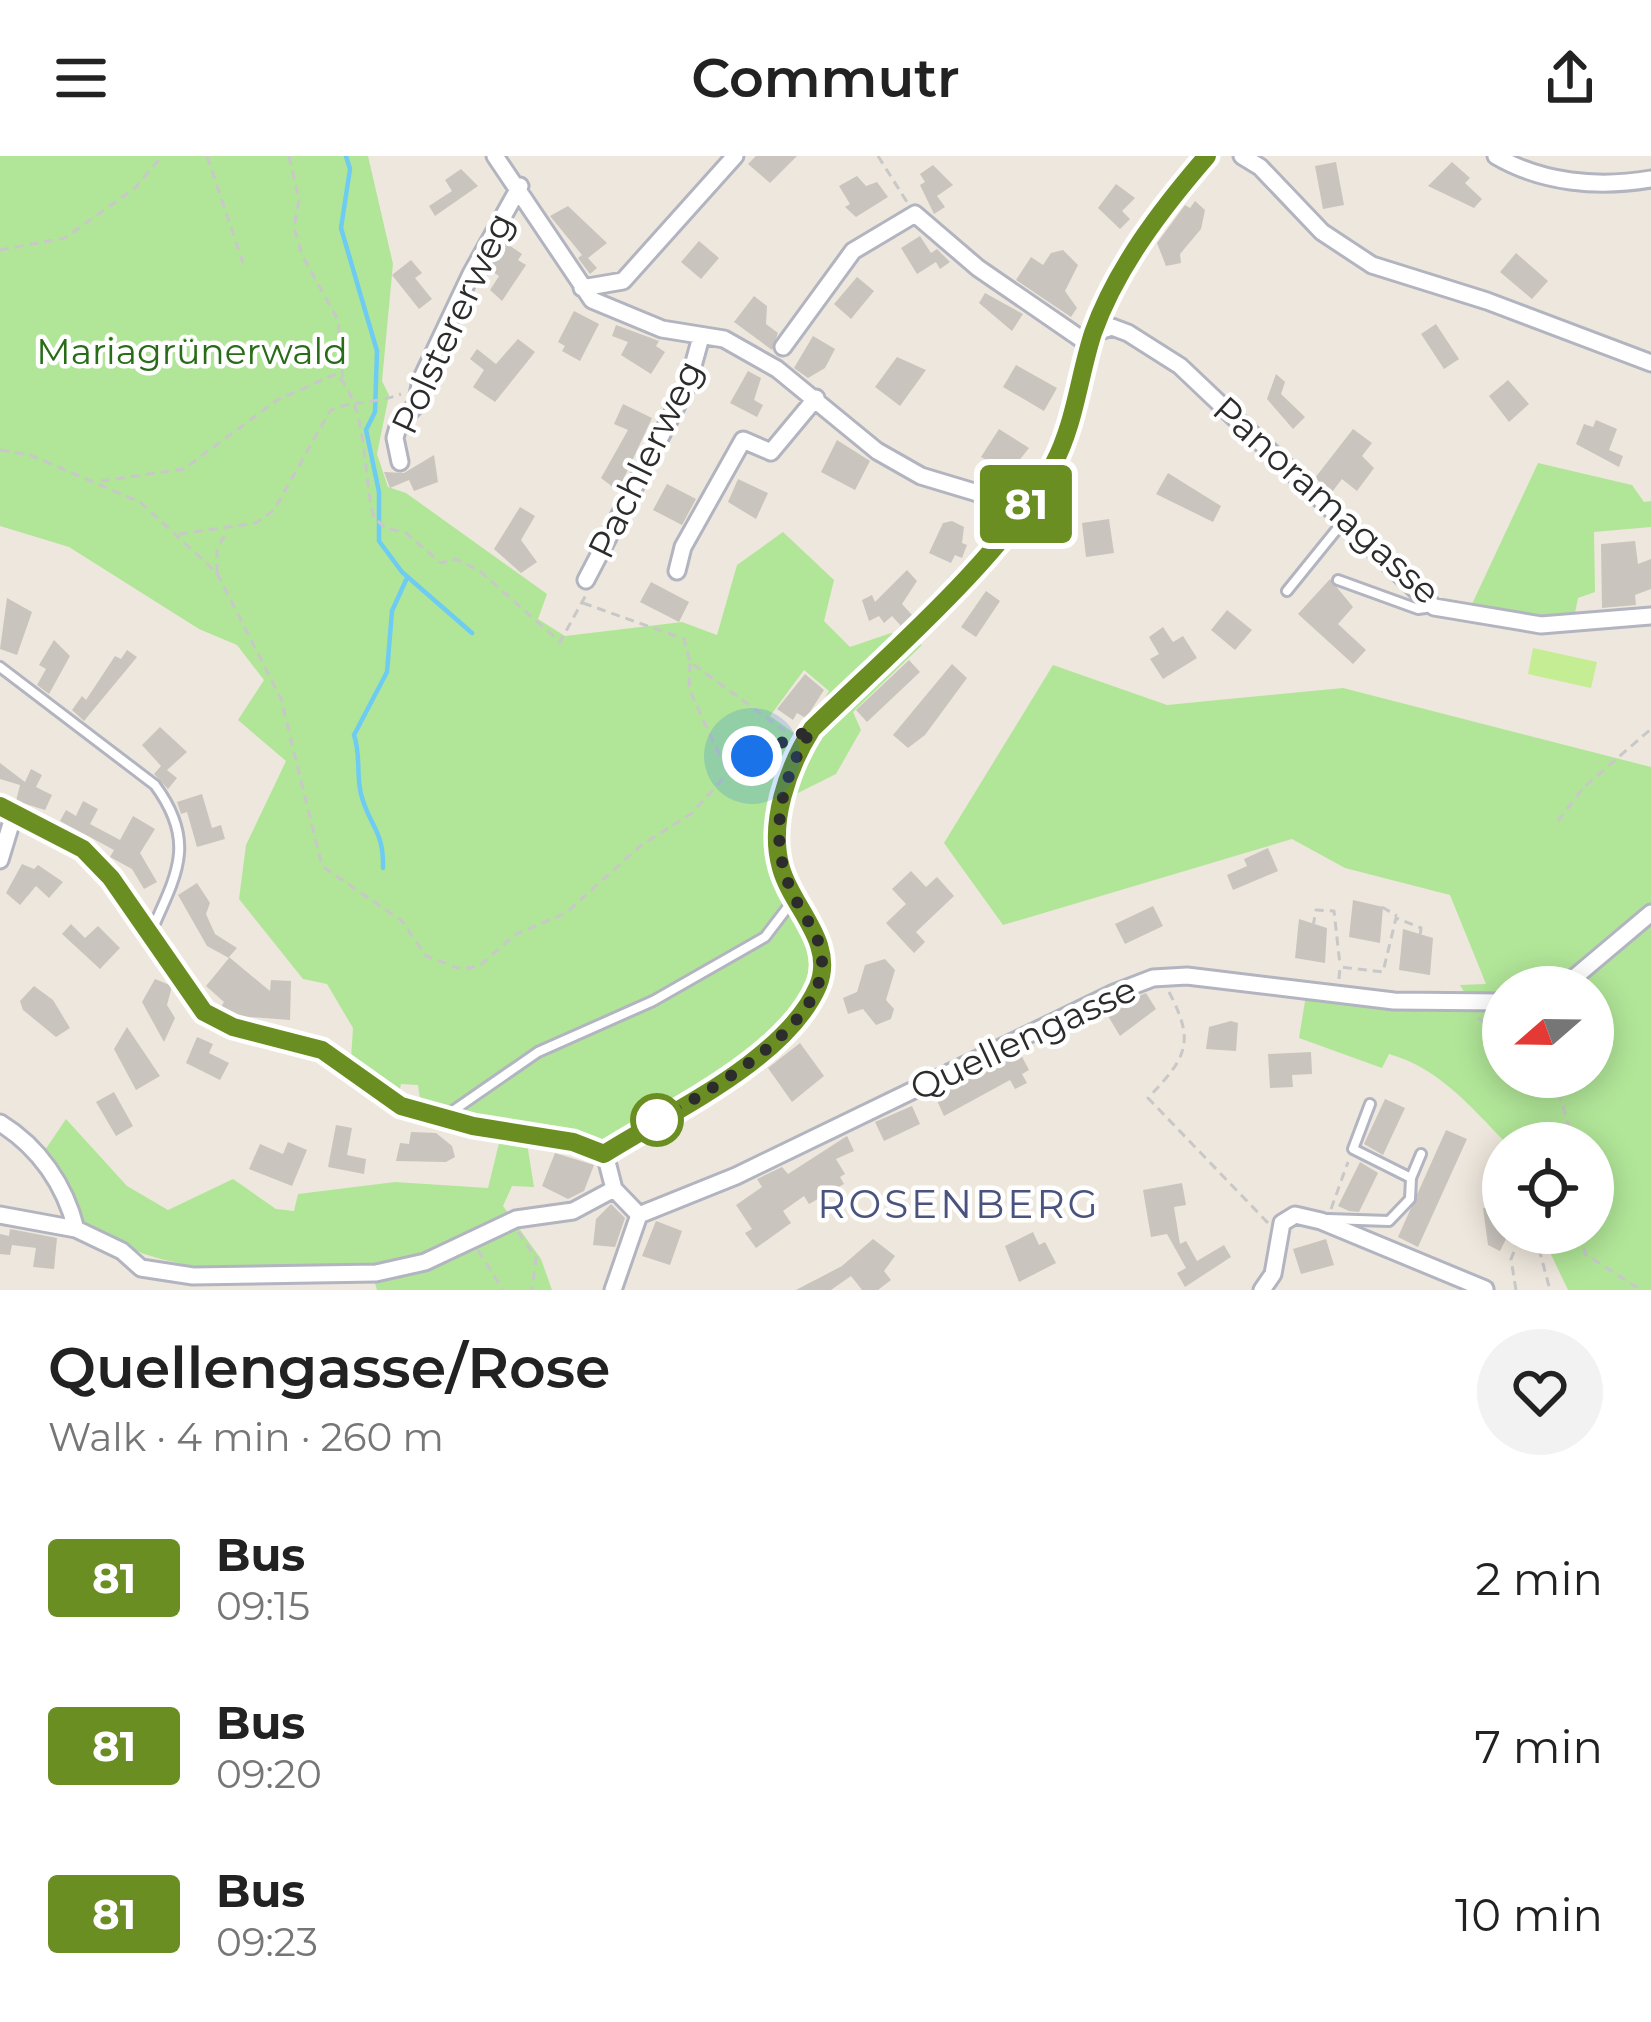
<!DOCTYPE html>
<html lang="en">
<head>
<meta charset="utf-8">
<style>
  body { margin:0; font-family:Montserrat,sans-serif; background:#f2f2f2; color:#222; height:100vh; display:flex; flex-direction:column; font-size:45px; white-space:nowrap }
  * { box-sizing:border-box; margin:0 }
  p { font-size:39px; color:#767676 }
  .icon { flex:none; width:66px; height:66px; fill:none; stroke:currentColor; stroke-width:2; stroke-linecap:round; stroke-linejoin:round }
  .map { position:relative; height:1134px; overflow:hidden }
  .panel { display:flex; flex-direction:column; background:#fff; flex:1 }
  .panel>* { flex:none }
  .badge { padding:0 24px; border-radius:9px; font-size:42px; line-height:78px }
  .needle { width:78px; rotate:250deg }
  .tools { position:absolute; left:1482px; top:810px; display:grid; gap:24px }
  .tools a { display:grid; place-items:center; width:132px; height:132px; border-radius:50%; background:#fff; box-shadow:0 6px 30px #0003; font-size:60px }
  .you { position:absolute; width:60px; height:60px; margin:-30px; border:9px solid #fff; border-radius:50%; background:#1a73e8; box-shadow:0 0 0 18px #1a73e833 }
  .map>.badge { position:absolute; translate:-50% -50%; box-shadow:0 0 0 6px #fff }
  .round { display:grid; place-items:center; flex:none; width:126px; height:126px; border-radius:63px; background:#f2f2f2 }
  .head { display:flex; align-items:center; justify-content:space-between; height:204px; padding:0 48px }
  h1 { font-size:57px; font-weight:600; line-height:90px }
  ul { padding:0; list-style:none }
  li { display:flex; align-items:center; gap:36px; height:168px; padding:0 48px }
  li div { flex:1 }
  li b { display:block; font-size:45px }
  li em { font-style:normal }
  li .badge { min-width:132px; font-weight:700; text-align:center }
  header { display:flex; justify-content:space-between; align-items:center; height:156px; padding:0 48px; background:#fff; font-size:54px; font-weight:600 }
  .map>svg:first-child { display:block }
</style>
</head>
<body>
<header><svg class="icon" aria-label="menu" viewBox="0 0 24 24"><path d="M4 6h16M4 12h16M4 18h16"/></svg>Commutr<svg class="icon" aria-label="share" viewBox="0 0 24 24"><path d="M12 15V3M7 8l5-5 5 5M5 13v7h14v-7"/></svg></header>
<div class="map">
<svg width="1651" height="1134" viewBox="0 0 1651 1134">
  <rect width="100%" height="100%" fill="#eee7dd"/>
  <path fill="#b1e698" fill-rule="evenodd" d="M0,0H368L393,108L382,225L389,239L377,298L388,331L406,337L547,438L538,463L565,480L682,466L717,479L737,409L783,376L834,424L824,465L850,491L891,477L922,489L853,556L861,574L836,618L792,640L802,585C775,639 753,695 789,751C802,770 821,792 815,818C800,888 659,954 601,989L466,965L421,950L418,929L401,928L398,942L351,903L353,872L327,828L303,823L239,743L246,689L286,605L238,564L264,524L237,489L199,473L69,391L0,370ZM804,514L829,535L801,582L770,560Z
    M1538,307L1632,329L1644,346L1651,345V371L1594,376L1595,436L1578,442L1574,462H1531L1472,448Z
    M1053,509L1167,549L1343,532L1651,611V757L1551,831H1503V846H1470L1460,829L1486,828L1450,739L1345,712L1292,683L1003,769L944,687Z
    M1651,767V1134H1568L1548,1092L1547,1077H1593V987H1506C1471,951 1439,912 1389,898L1382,912L1299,882L1306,839L1503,851V921H1593V831H1566Z
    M66,963L127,1030L168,1054L233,1023L276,1053L294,1055L298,1038L395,1026L488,1032L499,987H527L534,1031L512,1030L503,1050L541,1103L552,1134H377L369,1107C270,1113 168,1129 84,1066C73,1058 53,1009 45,994Z"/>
  <path fill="#c5ed94" d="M1533,492L1597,506L1591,532L1528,518Z"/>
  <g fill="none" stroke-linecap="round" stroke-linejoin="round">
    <path stroke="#6eccf2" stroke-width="4.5" d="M346,0L350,13L341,72L377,195L375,256L366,274L379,336V385L402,416L472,477
      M383,712C384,674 369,670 361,638C356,618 361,599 354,579L387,516L392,455L406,424"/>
  </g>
  <path fill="#c9c4bd" d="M756,0H797L770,27L748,8Z
    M1336,6L1344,49L1323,53L1315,10Z
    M1452,6L1470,22L1465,27L1482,43L1474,52L1428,30Z
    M933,9L953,29L937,40L945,51L934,58L920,29L925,26L920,18Z
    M461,13L478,30L435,60L429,50L452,35L445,24Z
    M857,20L866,30L877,26L888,41L856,61L845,51L850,48L839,30Z
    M1116,28L1135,42L1122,55L1130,63L1120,73L1098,52Z
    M1195,45L1205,54L1201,73L1180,98L1181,107L1166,110L1157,87L1185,49L1190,52Z
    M568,50L607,87L588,102L597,112L590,118L578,102L582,99L550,60Z
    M920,80L931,97L937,93L950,106L940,113L936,106L917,118L901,92Z
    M503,85L522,98L518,104L526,109L502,145L490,134L499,120L488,113Z
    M699,85L719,102L701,123L681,106Z
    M1063,94L1078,109L1065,135L1077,152L1071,161L1016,124L1031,101L1043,109L1051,97Z
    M1516,97L1548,125L1532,143L1500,116Z
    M411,104L422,117L415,122L432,143L419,153L392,119Z
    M857,121L874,135L851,163L834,148Z
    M985,137L1023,158L1012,175L979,147Z
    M754,140L767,150L766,168L778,177L772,194L734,166Z
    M574,155L599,168L580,205L562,195L565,190L558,186Z
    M1436,168L1459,203L1444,213L1421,178Z
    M616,169L659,185L656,190L665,196L651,218L621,199L628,186L612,180Z
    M813,180L835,193L825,212L808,222L794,212Z
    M518,183L535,196L495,246L473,231L484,214L470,203L477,193L496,208Z
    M897,201L926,214L900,250L875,231Z
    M1016,209L1057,232L1044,255L1003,231Z
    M748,215L761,222L754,244L763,249L757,261L730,247Z
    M1276,218L1285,226L1281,238L1305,261L1293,273L1267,243Z
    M1508,224L1529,248L1509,266L1489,240Z
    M623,248L652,262L618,335L601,322L628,274L614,268Z
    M1596,264L1617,273L1609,294L1623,300L1619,311L1576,288L1584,268L1593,271Z
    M999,273L1029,292L998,331L984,322L993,308L981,301Z
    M1353,273L1372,287L1362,300L1374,312L1357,335L1342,323L1332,336L1315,322Z
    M837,284L870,305L855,334L821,316Z
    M434,299L438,326L414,335L409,324L390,332L384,316L404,317Z
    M1168,317L1221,350L1213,366L1156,338Z
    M738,323L768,337L756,363L728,346Z
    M667,328L696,343L682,369L653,354Z
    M520,351L535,360L521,384L537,406L521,417L494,393Z
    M1109,363L1114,397L1086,401L1082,367Z
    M952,365L964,371L962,387L967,389L962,402L955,399L951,407L929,397L943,367Z
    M1635,385L1638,408L1651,403V433L1635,439L1636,449L1602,452L1601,388Z
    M907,414L917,425L902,448L913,460L901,470L892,460L884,467L879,460L869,465L862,444L872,439L875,446Z
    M1330,423L1353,451L1338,468L1366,494L1353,508L1298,458Z
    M651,426L689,446L679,466L640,446Z
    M986,435L1000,445L976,481L961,471Z
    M7,442L32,456L17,499L0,493Z
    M1227,454L1252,474L1235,494L1211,474Z
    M1163,471L1173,486L1183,480L1197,502L1163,523L1150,503L1159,498L1149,481Z
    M54,484L70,500L49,538L37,529L46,513L39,509Z
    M127,494L137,501L84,565L72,554L82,540L86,544L115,500L121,503Z
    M909,504L920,516L867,566L856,554Z
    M952,508L967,522L925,579L908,592L893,579Z
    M805,518L824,534L806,562L797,557L793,564L777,553Z
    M160,571L187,596L167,614L177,622L168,633L154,618L161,610L142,589Z
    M0,607L25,626L31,613L42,619L36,631L52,639L45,654L16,645L20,629L0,623Z
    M202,638L212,672L221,669L225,683L197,691L187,656L181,658L177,646Z
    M83,645L98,653L90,668L120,684L133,660L155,673L140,697L157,726L144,733L132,713L110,701L114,694L60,665L66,654L76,660Z
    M1268,692L1278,715L1233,734L1227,719L1247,710L1244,703Z
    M22,708L34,713L38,709L63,726L49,742L36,730L20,749L6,737Z
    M911,715L926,731L937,721L954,740L916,776L925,786L914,797L886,767L906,748L892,733Z
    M197,727L210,747L206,758L215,778L237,792L229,801L270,835L271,824L291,825L290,864L237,860L221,851L224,846L206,830L229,802L207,790L178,739Z
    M1353,744L1383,751L1380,787L1349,781Z
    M1153,750L1163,770L1125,788L1115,768Z
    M1299,763L1327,772L1325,807L1295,802Z
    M71,768L85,782L98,770L120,792L100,813L62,778Z
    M1403,773L1433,782L1430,819L1399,814Z
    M885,803L895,814L886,844L894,853L891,863L876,869L863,853L848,858L843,842L857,836L865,809Z
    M155,823L172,830L167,849L175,862L164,886L142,846Z
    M34,830L53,844L70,872L56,881L23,854L20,845Z
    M1146,837L1156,853L1120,880L1105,855Z
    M1231,865L1238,867L1236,895L1206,893L1209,871Z
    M127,871L160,920L136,934L114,893Z
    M197,881L213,888L209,897L229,907L220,924L186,907Z
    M800,887L824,920L792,946L768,912Z
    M1311,896L1312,918L1292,919L1293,931L1270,932L1268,898Z
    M1020,897L1029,914L1022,918L1027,927L1015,933L1010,924L944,960L934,938Z
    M114,936L133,970L116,980L96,946Z
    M1385,943L1405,952L1383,999L1364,988Z
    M912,950L920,968L884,985L875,966Z
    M336,969L352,972L347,999L366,1003L364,1018L328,1011Z
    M1446,974L1467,983L1418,1091L1398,1081Z
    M411,976L436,977L452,990L455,1001L446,1006L396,1005L400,987L409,988Z
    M847,980L854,995L836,1003L845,1018L840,1021L844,1028L809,1048L804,1040L783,1055L791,1067L756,1092L745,1077L752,1073L736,1049L762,1031L757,1023L782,1011L788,1018Z
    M288,986L307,994L292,1030L249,1013L260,988L283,998Z
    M555,997L594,1009L584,1035L568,1043L542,1030Z
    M1360,1006L1378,1017L1359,1056L1349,1055L1338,1050Z
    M1182,1027L1186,1049L1174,1051L1180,1088L1186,1085L1197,1105L1224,1089L1231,1101L1185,1131L1177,1117L1186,1112L1167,1078L1151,1081L1143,1034Z
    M611,1048L625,1062L615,1091L593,1089L596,1063Z
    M1503,1050V1077H1509L1500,1095L1488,1089L1483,1052Z
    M656,1065L682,1075L670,1109L642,1100Z
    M10,1073L57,1082L54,1113L33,1111L36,1092L12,1089L10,1099L0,1098V1078L9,1080Z
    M1033,1076L1039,1089L1045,1086L1056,1107L1019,1126L1005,1090Z
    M873,1083L895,1100L884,1115L891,1124L878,1134H862L851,1120L831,1134H796L842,1110Z
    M1326,1083L1334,1109L1301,1118L1293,1093Z"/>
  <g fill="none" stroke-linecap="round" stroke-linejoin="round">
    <defs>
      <path id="service" d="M1338,424L1418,453L1433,451
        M1287,435L1342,367
        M0,511L155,629C197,686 177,718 151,776
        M444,961L538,896L653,845L765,781L794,743
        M1411,1022L1421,998
        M1328,1063L1389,1065L1410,1043L1411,1022L1353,993L1370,948"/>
      <path id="minor" d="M495,0L592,144L662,173L724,183L777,213L877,295L921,320L1024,351
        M1242,0L1260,11L1322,76L1372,109L1487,145L1651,207
        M1496,0C1542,27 1598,32 1651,23
        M582,132L623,125L735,0
        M1094,177L1112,171L1128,177L1180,210L1434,451L1541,469L1651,460
        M783,191L853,95L915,58L978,112L1090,189
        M400,306L395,282L399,267L416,249L421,224L471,118L520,30
        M677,415L683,391L743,284L771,296L816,242
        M586,424L688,228L701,181
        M0,650L83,693L111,722L204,856L233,871L322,894L402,950L473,971L573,986L605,998
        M0,704L14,658
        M1551,831L1575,821L1651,757
        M0,967C39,991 65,1029 76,1073
        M605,998C670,954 785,905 818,830C837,786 792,751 781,712C769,667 787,611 812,573C886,501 1006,397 1053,309C1075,268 1078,220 1093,177C1116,112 1162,52 1207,0
        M605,998L614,1033
        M614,1033L639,1059
        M0,1059L76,1073L122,1095L141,1112L193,1120L376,1117L425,1106L516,1063L573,1055L614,1033
        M639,1059L736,1020L1114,837L1153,822L1187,820L1394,845L1503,846
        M613,1134L639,1059
        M1262,1134L1273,1118L1282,1067L1295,1059L1321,1065L1485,1133"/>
    </defs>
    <use href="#service" stroke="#b2b4c0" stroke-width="14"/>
    <use href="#minor" stroke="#b2b4c0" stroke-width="21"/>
    <path stroke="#c8c8c8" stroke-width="3" stroke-dasharray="9 6" stroke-linecap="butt" d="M207,0L243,107
      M289,0L299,44L294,71L302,99L338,164L343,224
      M878,0L907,46
      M0,94L65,82L135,32L162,0
      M0,294L30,299L140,346L217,417L281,543L322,710L402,765L426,800L461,813L479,810L516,778L566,757L640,690L692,657L728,617L793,578
      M101,325L184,313L277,244L336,218C369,251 362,318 374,362L386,372L406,377L441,407L456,403L480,415L560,486L587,437
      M179,378L256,367L274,354L330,255C346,245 376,248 401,238
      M217,417V393L227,375
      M583,447L684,483L690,506L789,578
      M690,507L689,533L727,615
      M1558,665L1584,631L1651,573
      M1382,751L1397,760
      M1313,770L1316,754L1334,755L1340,809
      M1339,823L1340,811L1383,816L1396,762L1421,772L1420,781
      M1169,836C1196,887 1186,902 1148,942L1268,1067
      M1478,862L1503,879
      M1555,921L1573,987
      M1331,1053L1348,1006
      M518,1076L536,1102L532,1134
      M1583,1077L1585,1098L1641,1134
      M1535,1078L1550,1134
      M478,1094L503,1134
      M1516,1134L1511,1103L1521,1078L1534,1077"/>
    <use href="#service" stroke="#fff" stroke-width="8"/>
    <use href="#minor" stroke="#fff" stroke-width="15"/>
  </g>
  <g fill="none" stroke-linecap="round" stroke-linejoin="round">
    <defs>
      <path id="line" d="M0,650L83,693L111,722L204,856L233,871L322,894L401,950L473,970L573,986L604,998C670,956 786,904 818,830C836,786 792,752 781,712C768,667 788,611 812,573C886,501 1006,398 1053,309C1075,268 1079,220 1093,177C1116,112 1162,52 1207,0"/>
    </defs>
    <use href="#line" stroke="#fff" stroke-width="27"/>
    <use href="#line" stroke="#6b8e23" stroke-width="18"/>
    <path stroke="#2c2c2c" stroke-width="12" stroke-dasharray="0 21.6" d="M657,964C706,937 824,872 822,805C822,783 807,765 797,746C766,690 778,626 812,573L752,600"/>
  </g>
  <circle fill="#fff" stroke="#6b8e23" stroke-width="6" cx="657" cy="964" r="24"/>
  <g text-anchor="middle" stroke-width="9" stroke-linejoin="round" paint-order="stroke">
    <g font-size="36" fill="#2c2c2c" stroke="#fff">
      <text transform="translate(452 167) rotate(-65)" y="13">Polstererweg</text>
      <text transform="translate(645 303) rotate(-64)" y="13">Pachlerweg</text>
      <text transform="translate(1327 344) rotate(42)" y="13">Panoramagasse</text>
      <text transform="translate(1023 882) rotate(-25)" y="13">Quellengasse</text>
    </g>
    <g font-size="36" fill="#286c18" stroke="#fff">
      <text x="192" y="208">Mariagrünerwald</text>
    </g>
    <g font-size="39" letter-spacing="3" fill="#4a527e" stroke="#fff">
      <text x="959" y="1062">ROSENBERG</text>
    </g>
  </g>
</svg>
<div class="tools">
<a><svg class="needle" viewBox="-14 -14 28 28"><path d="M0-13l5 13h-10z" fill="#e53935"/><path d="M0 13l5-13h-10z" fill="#767676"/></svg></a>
<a><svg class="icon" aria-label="locate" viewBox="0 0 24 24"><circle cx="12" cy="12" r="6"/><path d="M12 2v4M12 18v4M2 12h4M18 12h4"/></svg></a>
</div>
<div class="you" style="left:752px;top:600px"></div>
<b class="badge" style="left:1026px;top:348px;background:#6b8e23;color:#fff">81</b>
</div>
<section class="panel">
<div class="head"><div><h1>Quellengasse/Rose</h1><p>Walk · 4 min · 260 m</p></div><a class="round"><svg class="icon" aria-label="heart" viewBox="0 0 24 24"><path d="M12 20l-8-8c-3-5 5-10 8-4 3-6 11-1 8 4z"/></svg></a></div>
<ul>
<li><span class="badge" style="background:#6b8e23;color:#fff">81</span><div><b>Bus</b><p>09:15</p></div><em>2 min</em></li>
<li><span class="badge" style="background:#6b8e23;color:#fff">81</span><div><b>Bus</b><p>09:20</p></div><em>7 min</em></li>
<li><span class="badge" style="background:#6b8e23;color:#fff">81</span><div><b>Bus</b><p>09:23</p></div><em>10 min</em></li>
</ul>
</section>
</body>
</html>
